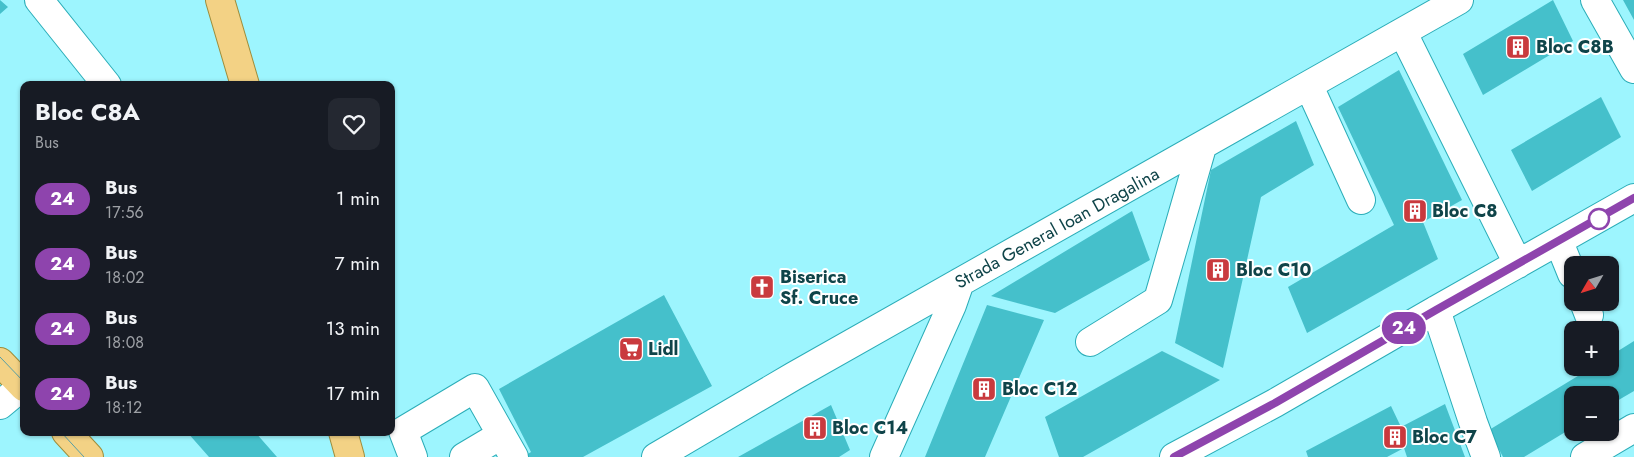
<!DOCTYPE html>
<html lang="en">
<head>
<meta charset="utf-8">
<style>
  body { margin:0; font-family:Jost,sans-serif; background:#242831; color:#f1f3f6; height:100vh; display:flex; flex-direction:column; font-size:19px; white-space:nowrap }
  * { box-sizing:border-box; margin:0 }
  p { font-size:16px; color:#9ea1a6 }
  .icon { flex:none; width:28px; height:28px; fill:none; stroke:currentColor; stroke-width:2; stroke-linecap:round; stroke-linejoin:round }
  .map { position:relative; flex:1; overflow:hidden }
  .side { position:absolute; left:20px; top:81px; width:375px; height:355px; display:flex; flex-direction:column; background:#171b24; border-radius:10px; box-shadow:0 1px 4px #0004 }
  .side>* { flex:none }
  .badge { padding:0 10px; border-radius:16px; font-size:18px; line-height:32px }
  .needle { width:32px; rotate:231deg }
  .fabs { position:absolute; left:1564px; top:256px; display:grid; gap:10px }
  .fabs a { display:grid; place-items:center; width:55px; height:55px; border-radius:10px; background:#171b24; box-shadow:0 1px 4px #0004; font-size:25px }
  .map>.badge { position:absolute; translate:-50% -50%; box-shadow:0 0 0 2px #fff }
  .round { display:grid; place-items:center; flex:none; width:52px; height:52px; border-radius:10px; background:#242831 }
  .overview { display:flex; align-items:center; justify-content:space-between; height:85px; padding:0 15px }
  h1 { font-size:24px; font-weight:700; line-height:38px }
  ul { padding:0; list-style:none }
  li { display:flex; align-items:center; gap:15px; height:65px; padding:0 15px }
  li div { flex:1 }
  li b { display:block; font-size:19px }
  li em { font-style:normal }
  li .badge { min-width:55px; font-weight:700; text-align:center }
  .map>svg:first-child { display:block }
</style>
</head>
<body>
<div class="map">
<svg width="1634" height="457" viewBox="0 0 1634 457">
  <rect width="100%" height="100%" fill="#9df5fe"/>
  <path fill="#45c0cb" d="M0,0L8,7L0,14Z
    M1553,0L1573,41L1483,95L1463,54Z
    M1623,0H1634V20Z
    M1399,70L1462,200L1423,222L1438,259L1307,333L1288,287L1394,225L1338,107Z
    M1601,97L1621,137L1532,191L1511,150Z
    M1296,121L1314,165L1261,197L1223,368L1175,343L1211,170Z
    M1132,211L1150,260L1055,313L991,296Z
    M664,295L712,386L583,457H523L531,452L499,389Z
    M987,305L1044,320L985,457H925Z
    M1634,341V391L1610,405V395H1572V428L1524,457H1503L1489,430L1591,368H1610V356Z
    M1162,351L1220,380L1083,457H1059L1045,417Z
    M1445,404L1465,457H1407L1404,448L1387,457H1308L1306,451L1391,406L1401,427Z
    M831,405L850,450L839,457H738Z
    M187,432H255L277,457H209Z"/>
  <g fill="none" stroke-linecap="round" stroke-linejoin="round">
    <defs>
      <path id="minor" d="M39,0L107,85
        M1595,0L1634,69
        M1403,33L1518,264
        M1309,86L1361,200
        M1559,242L1572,274
        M1584,302L1589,315
        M1436,310L1473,422L1486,457
        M1090,342L1158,300L1202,147
        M0,405L24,385
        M413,457L403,431L475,388L514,457
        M464,457L501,435
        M656,457L794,376L1459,0
        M884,457L952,305L960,282
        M1174,457L1275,403L1436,310L1634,198
        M1585,457L1634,428"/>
      <path id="major" d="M220,0L245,85
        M0,362L24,387
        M66,432L89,457
        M343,432L350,457"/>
    </defs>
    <use href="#minor" stroke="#2badb8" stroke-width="30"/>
    <use href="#major" stroke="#9e8d3b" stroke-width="30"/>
    <use href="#minor" stroke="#fff" stroke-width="28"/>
    <use href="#major" stroke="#f3d285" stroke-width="28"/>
    <path stroke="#579ea5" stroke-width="1" d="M0,357L24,382
      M61,432L84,457"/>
  </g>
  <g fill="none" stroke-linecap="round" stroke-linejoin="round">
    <defs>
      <path id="line" d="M1174,457L1275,403L1436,310L1634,198"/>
    </defs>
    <use href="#line" stroke="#fff" stroke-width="11"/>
    <use href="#line" stroke="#8e44ad" stroke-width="8"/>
  </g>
  <defs>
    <symbol id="building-square" viewBox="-11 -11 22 22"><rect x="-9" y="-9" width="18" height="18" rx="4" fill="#c93a3e" stroke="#fff"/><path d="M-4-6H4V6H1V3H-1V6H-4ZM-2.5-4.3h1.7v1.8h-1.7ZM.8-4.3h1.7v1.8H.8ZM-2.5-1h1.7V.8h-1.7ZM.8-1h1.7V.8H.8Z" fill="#fff"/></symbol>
    <symbol id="church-square" viewBox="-11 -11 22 22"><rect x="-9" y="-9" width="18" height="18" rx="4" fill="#c93a3e" stroke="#fff"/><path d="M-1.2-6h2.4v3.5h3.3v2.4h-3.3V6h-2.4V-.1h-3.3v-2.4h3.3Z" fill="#fff"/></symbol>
    <symbol id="supermarket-square" viewBox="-11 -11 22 22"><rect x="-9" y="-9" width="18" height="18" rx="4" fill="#c93a3e" stroke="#fff"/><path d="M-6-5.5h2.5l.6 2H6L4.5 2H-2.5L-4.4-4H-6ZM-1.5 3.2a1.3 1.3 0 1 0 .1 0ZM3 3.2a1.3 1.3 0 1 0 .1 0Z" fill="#fff"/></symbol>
  </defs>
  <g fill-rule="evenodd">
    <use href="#building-square" x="1504" y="33" width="28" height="28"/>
    <use href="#building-square" x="1401" y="197" width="28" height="28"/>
    <use href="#building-square" x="1204" y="256" width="28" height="28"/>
    <use href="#church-square" x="748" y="273" width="28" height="28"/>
    <use href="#supermarket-square" x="617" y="335" width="28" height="28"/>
    <use href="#building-square" x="970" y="375" width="28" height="28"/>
    <use href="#building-square" x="801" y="414" width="28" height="28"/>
    <use href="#building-square" x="1381" y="423" width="28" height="28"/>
  </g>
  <circle fill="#fff" stroke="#8e44ad" stroke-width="2.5" cx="1599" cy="219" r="10"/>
  <g text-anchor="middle" stroke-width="4" stroke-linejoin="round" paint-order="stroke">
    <g font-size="18" font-weight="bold" fill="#0f4449" stroke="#fff" text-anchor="start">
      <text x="1536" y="53">Bloc C8B</text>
      <text x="1432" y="217">Bloc C8</text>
      <text x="1236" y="276">Bloc C10</text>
      <text x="780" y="283">Biserica<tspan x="780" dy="21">Sf. Cruce</tspan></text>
      <text x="648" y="355">Lidl</text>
      <text x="1002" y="395">Bloc C12</text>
      <text x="832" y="434">Bloc C14</text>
      <text x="1412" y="443">Bloc C7</text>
    </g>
    <g font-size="18" fill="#0f4449" stroke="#fff">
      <text transform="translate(1057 228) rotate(-29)" y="6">Strada General Ioan Dragalina</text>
    </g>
  </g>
</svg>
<div class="fabs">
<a><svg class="needle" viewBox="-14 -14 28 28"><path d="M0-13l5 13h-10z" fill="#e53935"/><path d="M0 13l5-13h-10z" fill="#9ea1a6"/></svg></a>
<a>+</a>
<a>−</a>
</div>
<b class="badge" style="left:1404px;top:328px;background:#8e44ad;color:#fff">24</b>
<section class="side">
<div class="overview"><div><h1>Bloc C8A</h1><p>Bus</p></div><a class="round"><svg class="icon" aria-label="heart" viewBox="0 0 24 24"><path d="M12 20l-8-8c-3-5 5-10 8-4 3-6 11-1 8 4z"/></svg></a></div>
<ul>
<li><span class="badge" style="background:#8e44ad;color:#fff">24</span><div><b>Bus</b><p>17:56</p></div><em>1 min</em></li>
<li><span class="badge" style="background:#8e44ad;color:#fff">24</span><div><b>Bus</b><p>18:02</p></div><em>7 min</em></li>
<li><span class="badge" style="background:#8e44ad;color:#fff">24</span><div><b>Bus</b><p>18:08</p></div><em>13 min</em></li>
<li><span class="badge" style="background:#8e44ad;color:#fff">24</span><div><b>Bus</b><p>18:12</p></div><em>17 min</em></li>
</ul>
</section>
</div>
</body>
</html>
